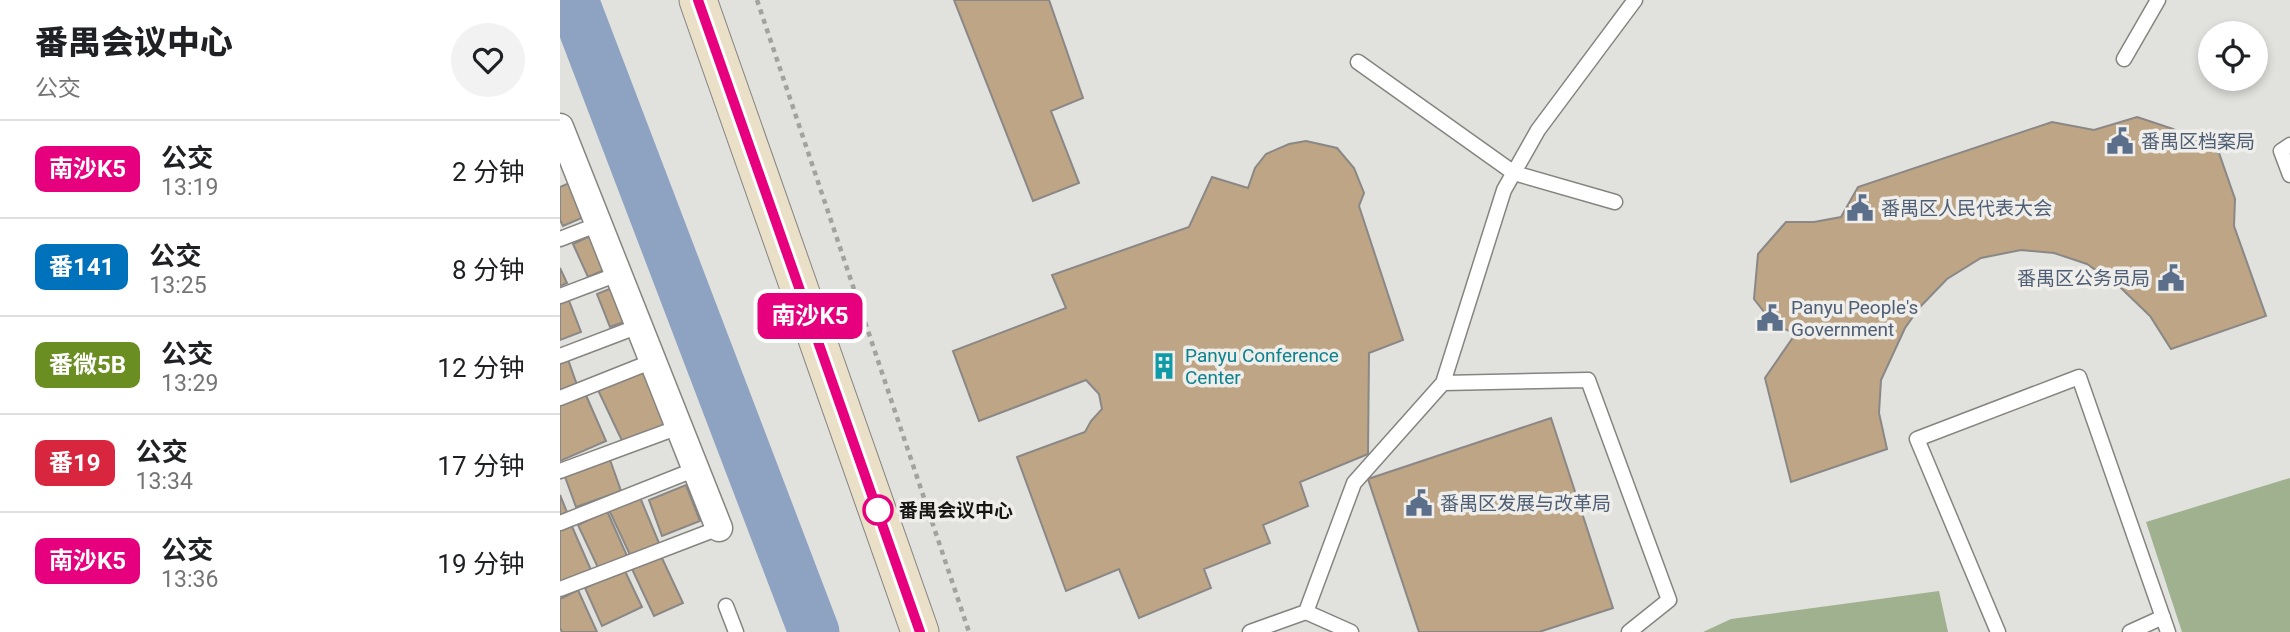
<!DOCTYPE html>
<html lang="zh">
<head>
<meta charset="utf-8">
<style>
  body { margin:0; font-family:Roboto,"Noto Sans SC",sans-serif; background:#f2f2f2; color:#202124; height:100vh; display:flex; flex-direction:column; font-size:26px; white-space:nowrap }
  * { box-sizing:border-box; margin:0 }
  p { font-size:23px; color:#757577 }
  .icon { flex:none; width:38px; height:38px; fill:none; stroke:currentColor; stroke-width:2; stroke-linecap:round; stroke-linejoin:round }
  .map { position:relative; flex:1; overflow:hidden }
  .sheet { display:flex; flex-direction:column; background:#fff; width:560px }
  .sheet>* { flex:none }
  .badge { padding:0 14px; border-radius:10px; font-size:24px; line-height:46px }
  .controls { position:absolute; left:1638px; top:21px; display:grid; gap:14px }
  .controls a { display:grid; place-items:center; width:70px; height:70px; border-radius:50%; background:#fff; box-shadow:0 4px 10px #0003; font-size:35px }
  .map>.badge { position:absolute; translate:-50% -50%; box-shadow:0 0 0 4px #fff }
  .round { display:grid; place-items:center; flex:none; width:74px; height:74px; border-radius:37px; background:#f2f2f2 }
  .overview { display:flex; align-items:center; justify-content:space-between; height:119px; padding:0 35px }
  h1 { font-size:33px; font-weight:800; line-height:52px }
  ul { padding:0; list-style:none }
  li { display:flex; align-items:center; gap:21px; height:98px; padding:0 35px; border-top:2px solid #e0e0e0 }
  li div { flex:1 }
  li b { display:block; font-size:26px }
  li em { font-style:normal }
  li .badge { min-width:77px; font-weight:700; text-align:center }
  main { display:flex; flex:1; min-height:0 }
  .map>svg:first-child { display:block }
</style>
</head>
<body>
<main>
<section class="sheet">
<div class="overview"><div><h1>番禺会议中心</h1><p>公交</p></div><a class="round"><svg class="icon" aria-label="heart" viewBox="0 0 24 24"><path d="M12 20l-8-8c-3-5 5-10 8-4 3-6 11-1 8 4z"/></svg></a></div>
<ul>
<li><span class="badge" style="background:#e6007e;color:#fff">南沙K5</span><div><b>公交</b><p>13:19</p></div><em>2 分钟</em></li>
<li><span class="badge" style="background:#0072bc;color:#fff">番141</span><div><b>公交</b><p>13:25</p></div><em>8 分钟</em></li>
<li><span class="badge" style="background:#6b8e23;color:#fff">番微5B</span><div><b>公交</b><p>13:29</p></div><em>12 分钟</em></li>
<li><span class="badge" style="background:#d7263d;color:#fff">番19</span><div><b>公交</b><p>13:34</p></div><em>17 分钟</em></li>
<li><span class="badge" style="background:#e6007e;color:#fff">南沙K5</span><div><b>公交</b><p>13:36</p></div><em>19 分钟</em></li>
</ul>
</section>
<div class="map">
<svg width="1730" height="632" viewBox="0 0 1730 632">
  <rect width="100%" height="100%" fill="#e1e1dd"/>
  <path fill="#9fb18f" d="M1730,478V632H1622L1586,522Z
    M1379,591L1388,632H1143L1171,619Z"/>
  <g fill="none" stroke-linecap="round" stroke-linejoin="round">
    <path stroke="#8da3c1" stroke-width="51" d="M13,0L254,632"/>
  </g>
  <path fill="#bda586" stroke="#8a8886" stroke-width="2" d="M394,0H489L523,98L491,111L519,183L473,201Z
    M1577,117L1613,129L1659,153L1675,199L1674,226L1706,316L1611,349L1590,316L1561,288L1527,264L1494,253L1461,250L1421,258L1387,279L1360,307L1345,328L1321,380L1319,413L1327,449L1231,482L1205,378L1236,333L1215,326L1194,299L1198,254L1226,222H1254L1281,217L1298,187L1492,122L1534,130Z
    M746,141L777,148L794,168L804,193L799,206L843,340L809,353L808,454L740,482L748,506L703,525L710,543L644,569L651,588L579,618L559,569L506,591L457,457L525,432L531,421L542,409L539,394L526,380L419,421L393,351L506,308L492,275L629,227L652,177L688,188L695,168L706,154L729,144Z
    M16,180L31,214L3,226L0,220V187Z
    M41,231L56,265L28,277L13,244Z
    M0,268L7,283L0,286Z
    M59,285L72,319L50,327L37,294Z
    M8,298L21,332L0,340V301Z
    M5,351L17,385L0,391V353Z
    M86,368L111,423L64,445L38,390Z
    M25,393L46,441L0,461V404Z
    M991,418L1053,608L979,632H859L808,479Z
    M49,457L61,491L16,507L4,474Z
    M126,485L140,521L102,536L89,500Z
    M0,495L9,517L0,520Z
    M79,495L99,543L71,557L49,510Z
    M47,511L68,558L40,572L18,525Z
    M10,522L31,570L0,584V527Z
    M101,556L123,603L94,616L72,569Z
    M64,569L82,607L42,626L25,588Z
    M18,590L37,632H2L0,628V599Z"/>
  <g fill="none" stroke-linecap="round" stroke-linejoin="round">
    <defs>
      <path id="lane" d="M1564,59L1598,0
        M798,62L954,173L1055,202
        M1730,145L1721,151L1730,175
        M0,239L39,224
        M0,296L58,274
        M0,356L79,326
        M883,383L1028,380L1109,600L1069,632
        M0,398L93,361
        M0,471L119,427
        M0,523L136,469
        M0,589L159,528
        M166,606L176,632
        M746,612L791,632
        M690,632L746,612L794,483L883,383L944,190L978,130L1075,0
        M1438,632L1357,439L1519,377L1608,632
        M1570,632L1603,617"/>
      <path id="street" d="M0,127L159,528"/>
      <path id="secondary" d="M138,0L360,632"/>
    </defs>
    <use href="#lane" stroke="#858481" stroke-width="17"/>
    <use href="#street" stroke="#858481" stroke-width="29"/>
    <use href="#secondary" stroke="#858481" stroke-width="39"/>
    <path stroke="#a2a29f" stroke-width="4.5" stroke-dasharray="5 5" stroke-linecap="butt" d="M197,0L409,632"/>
    <use href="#lane" stroke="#fff" stroke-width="14"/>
    <use href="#street" stroke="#fff" stroke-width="26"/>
    <use href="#secondary" stroke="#eadfc7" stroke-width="37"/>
  </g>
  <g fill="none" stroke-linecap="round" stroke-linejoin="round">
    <defs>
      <path id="line" d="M138,0L360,632"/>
    </defs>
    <use href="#line" stroke="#fff" stroke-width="16"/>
    <use href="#line" stroke="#e6007e" stroke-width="10"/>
  </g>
  <defs>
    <symbol id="civic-bare" viewBox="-9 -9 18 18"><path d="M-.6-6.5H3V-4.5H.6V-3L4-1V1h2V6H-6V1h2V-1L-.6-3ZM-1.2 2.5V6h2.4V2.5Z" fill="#5c6f8a" stroke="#efeeea" stroke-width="2.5" paint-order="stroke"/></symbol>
    <symbol id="building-bare" viewBox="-9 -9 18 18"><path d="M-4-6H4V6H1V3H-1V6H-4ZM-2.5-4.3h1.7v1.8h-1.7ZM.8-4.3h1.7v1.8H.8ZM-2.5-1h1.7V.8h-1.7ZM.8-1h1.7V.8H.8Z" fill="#0f9aa8" stroke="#efeeea" stroke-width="2.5" paint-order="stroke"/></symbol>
  </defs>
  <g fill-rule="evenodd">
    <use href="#civic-bare" x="1541" y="122" width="38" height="38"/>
    <use href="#civic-bare" x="1281" y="189" width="38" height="38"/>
    <use href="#civic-bare" x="1592" y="259" width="38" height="38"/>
    <use href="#civic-bare" x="1191" y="299" width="38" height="38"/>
    <use href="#building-bare" x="585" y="347" width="38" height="38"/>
    <use href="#civic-bare" x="840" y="484" width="38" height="38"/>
  </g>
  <circle fill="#fff" stroke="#e6007e" stroke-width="3.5" cx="318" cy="510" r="14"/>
  <g text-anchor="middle" stroke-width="7" stroke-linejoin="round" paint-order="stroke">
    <g font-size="19" fill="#4e5e75" stroke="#efeeea" text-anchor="start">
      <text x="1581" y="148">番禺区档案局</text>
      <text x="1321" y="215">番禺区人民代表大会</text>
      <text x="1590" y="285" text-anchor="end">番禺区公务员局</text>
      <text x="1231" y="314">Panyu People's<tspan x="1231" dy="22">Government</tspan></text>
      <text x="880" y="510">番禺区发展与改革局</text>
    </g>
    <g font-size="19" fill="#0d838f" stroke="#efeeea" text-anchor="start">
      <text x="625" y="362">Panyu Conference<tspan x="625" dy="22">Center</tspan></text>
    </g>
    <g font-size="19" font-weight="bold" fill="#171615" stroke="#efeeea" text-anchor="start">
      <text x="339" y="517">番禺会议中心</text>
    </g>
  </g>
</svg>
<div class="controls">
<a><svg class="icon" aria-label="locate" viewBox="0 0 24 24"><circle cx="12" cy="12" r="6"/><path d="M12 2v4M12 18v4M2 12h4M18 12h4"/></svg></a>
</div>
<b class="badge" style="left:250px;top:316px;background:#e6007e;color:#fff">南沙K5</b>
</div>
</main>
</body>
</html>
